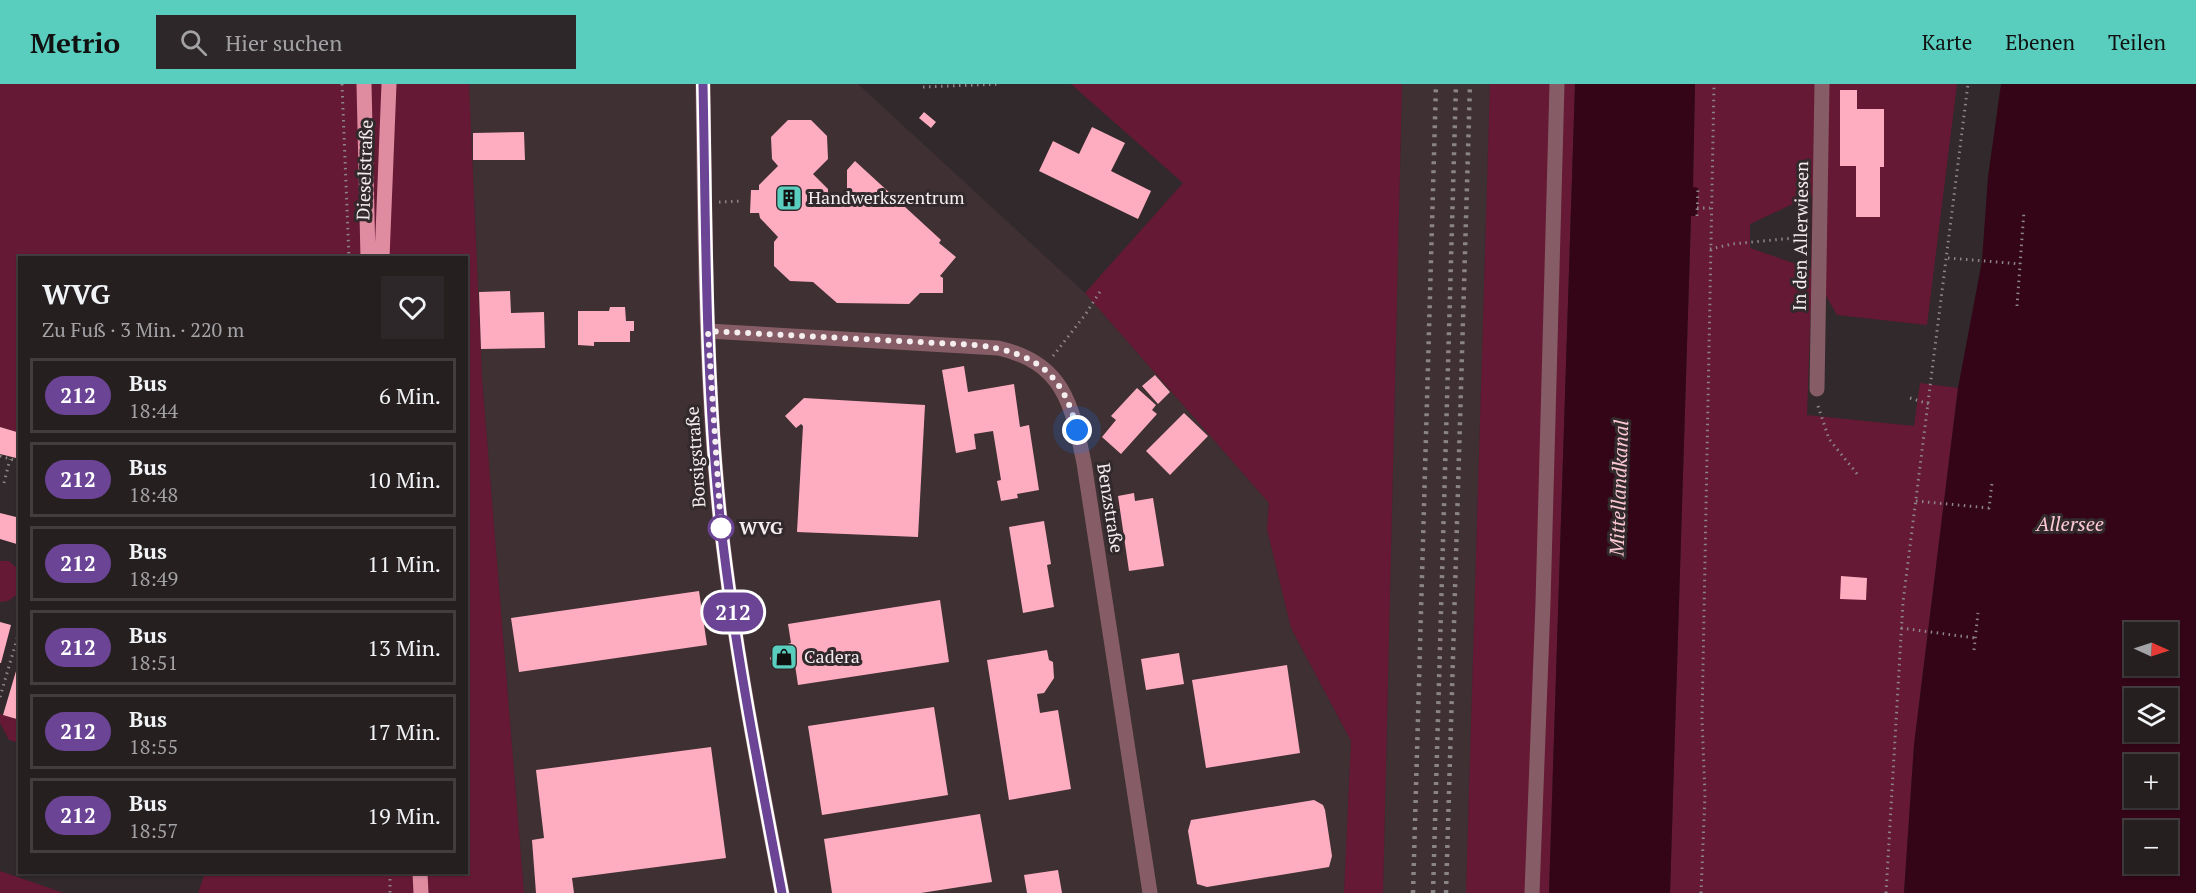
<!DOCTYPE html>
<html lang="de">
<head>
<meta charset="utf-8">
<style>
  body { margin:0; font-family:"PT Serif",serif; background:#2d2729; color:#f1f3f6; height:100vh; display:flex; flex-direction:column; font-size:22px; white-space:nowrap }
  * { box-sizing:border-box; margin:0 }
  p { font-size:20px; color:#a3a2a5 }
  .icon { flex:none; width:33px; height:33px; fill:none; stroke:currentColor; stroke-width:2; stroke-linecap:round; stroke-linejoin:round }
  .map { position:relative; flex:1; overflow:hidden }
  .details { position:absolute; left:18px; top:172px; width:450px; height:618px; display:flex; flex-direction:column; background:#251f20; border-radius:0px; box-shadow:0 2px 4px #0004,0 0 0 2px #423d3e }
  .details>* { flex:none }
  .badge { padding:0 12px; border-radius:20px; font-size:21px; line-height:39px }
  .needle { width:39px; rotate:93deg }
  .buttons { position:absolute; left:2124px; top:538px; display:grid; gap:12px }
  .buttons a { display:grid; place-items:center; width:54px; height:54px; border-radius:0px; background:#251f20; box-shadow:0 2px 4px #0004,0 0 0 2px #423d3e; font-size:30px }
  .you { position:absolute; width:30px; height:30px; margin:-15px; border:4px solid #fff; border-radius:50%; background:#1a73e8; box-shadow:0 0 0 9px #1a73e833 }
  .map>.badge { position:absolute; translate:-50% -50%; box-shadow:0 0 0 3px #fff }
  .round { display:grid; place-items:center; flex:none; width:63px; height:63px; border-radius:0px; background:#2d2729 }
  .headline { display:flex; align-items:center; justify-content:space-between; height:102px; padding:0 24px }
  h1 { font-size:28px; font-weight:700; line-height:45px }
  ul { padding:0; list-style:none }
  li { display:flex; align-items:center; gap:18px; height:75px; margin:0 12px 9px; padding:0 12px; border:3px solid #423d3e; border-radius:0px }
  li div { flex:1 }
  li b { display:block; font-size:22px }
  li em { font-style:normal }
  li .badge { min-width:66px; font-weight:700; text-align:center }
  header { display:flex; align-items:center; gap:36px; box-sizing:border-box; height:84px; padding:0 30px; background:#59cebe; color:#111 }
  header strong { font-size:28px }
  nav { display:flex; gap:33px; margin-inline-start:auto; font-size:21px }
  .search { width:420px; height:54px; background:#2d2729; display:flex; align-items:center; gap:15px; box-sizing:border-box; padding:0 21px; border-radius:0px; color:#a3a2a5; font-size:22px }
  .map>svg:first-child { display:block }
</style>
</head>
<body>
<header>
<strong>Metrio</strong>
<div class="search"><svg class="icon" aria-label="search" viewBox="0 0 24 24"><circle cx="10" cy="10" r="6"/><path d="M15 15l6 6"/></svg>Hier suchen</div>
<nav><a>Karte</a><a>Ebenen</a><a>Teilen</a></nav>
</header>
<div class="map">
<svg width="2196" height="809" viewBox="0 0 2196 809">
  <rect width="100%" height="100%" fill="#31292b"/>
  <path fill="#3f3033" d="M469,0H858L1085,209L1269,419L1267,445L1291,544L1351,657L1344,809H524L482,294Z
    M1402,0H1490L1466,809H1383Z"/>
  <path fill="#661934" fill-rule="evenodd" d="M0,0H469L482,294L524,809H198L205,789H466V174H20L19,349L0,343Z
    M1071,0H1402L1383,809H1344L1351,657L1291,544L1267,445L1269,419L1085,209L1183,99Z
    M1490,0H1575L1549,809H1466Z
    M1695,0H1957L1927,241L1837,231L1812,187L1807,331L1914,342L1920,299L1958,304L1914,661L1904,809H1670L1691,132H1697L1698,104H1693ZM1812,111L1811,185L1750,164V140Z
    M0,477H9L19,486V509L8,517L0,518Z
    M0,630L19,636V659L9,656L0,639Z
    M0,787L64,809H0Z"/>
  <path fill="#330516" fill-rule="evenodd" d="M1575,0H1695L1693,103L1698,104L1697,132H1691L1670,809H1549Z
    M2001,0H2196V809H1904L1914,661L1958,304L1982,177L1988,93ZM2134,549H2168V582H2134ZM2134,615H2168V648H2134ZM2134,681H2168V714H2134ZM2134,747H2168V780H2134Z"/>
  <path fill="#feadc1" d="M1840,6H1857V25H1884V83H1880V133H1856V82H1840Z
    M924,28L936,38L931,44L919,34Z
    M788,36H811L827,52L828,75L813,90L828,105V112L841,111L847,117V86L855,77L941,156L939,159L956,173L940,192L943,194V209H920L909,220L837,219L813,198L790,197L774,182V158L778,153L760,134L759,129H750L751,106H759V101L778,82L772,75L771,53Z
    M1092,43L1125,59L1111,87L1151,107L1138,135L1039,87L1053,57L1079,70Z
    M524,48L525,76H473V49Z
    M510,207L511,229L544,228L545,264L481,265L479,208Z
    M610,223H625L626,237H634V247H630V258H594V262L578,261V227H609Z
    M964,282L968,308L1014,300L1020,343L1029,341L1039,406L1017,410L1018,414L1001,417L997,397L1001,396L993,347L974,350L976,365L956,369L942,286Z
    M1155,291L1170,308L1158,320L1142,302Z
    M1137,304L1156,321L1152,326L1157,330L1121,370L1102,353L1116,336L1111,332Z
    M804,314L925,321L918,453L797,448L803,342L801,340L796,344L785,332Z
    M1184,329L1208,352L1170,391L1146,367Z
    M0,343L20,349V375L0,370Z
    M1134,409L1135,417L1153,414L1164,482L1129,487L1118,412Z
    M0,429L20,434V461L0,455Z
    M1044,437L1051,480L1047,481L1054,523L1023,529L1009,443Z
    M1841,492L1867,494L1866,516L1840,515Z
    M699,507L707,561L519,588L511,534Z
    M940,516L949,578L798,601L795,581L779,583L770,575L774,564L791,559L788,540Z
    M0,538L11,541L1,579H0Z
    M1047,566L1049,576L1053,578L1054,594L1044,609L1037,610L1040,629L1058,626L1071,705L1009,716L987,576Z
    M1179,569L1184,600L1146,606L1141,575Z
    M19,577H20V636L3,631Z
    M1287,581L1300,669L1206,684L1192,596Z
    M934,623L948,711L822,731L808,642Z
    M711,663L726,774L572,794L574,809H536L532,756L544,754L536,686Z
    M1314,716L1323,721L1325,726L1332,772L1329,783L1207,803L1197,800L1188,747L1191,736Z
    M980,730L992,798L921,809H832L824,755Z
    M1058,786L1062,809H1027L1024,791Z"/>
  <g fill="none" stroke-linecap="round" stroke-linejoin="round">
    <path stroke="#8c8486" stroke-width="3" stroke-dasharray="1.5 4.5" stroke-linecap="butt" d="M342,0L349,174
      M923,3L1000,0
      M719,118L743,117
      M1697,124H1710
      M1697,132L1698,104
      M1710,165L1732,160L1804,153
      M1948,174L2020,180
      M2017,222L2024,127
      M1053,272L1085,231L1101,206
      M1910,314L1929,320
      M1818,322L1829,355L1858,391
      M0,372L20,378
      M4,399L10,375
      M1916,417L1989,424L1992,399
      M1901,544L1975,554
      M1974,566L1978,529
      M0,613L20,545
      M390,789V809
      M1701,809L1705,711L1702,635L1714,0
      M1886,809L1903,518L1968,0"/>
    <path stroke="#865d67" stroke-width="15" d="M703,0C705,147 705,296 721,443C735,566 759,688 782,809
      M708,247L998,264C1063,278 1072,320 1084,379L1150,809
      M1817,305L1822,0
      M1532,809L1543,519L1557,0"/>
    <path stroke="#df8ca1" stroke-width="15" d="M364,0L368,174
      M382,174L389,0
      M420,789L421,809"/>
    <path stroke="#8b8486" stroke-width="4.5" stroke-dasharray="3 6" stroke-linecap="butt" d="M1413,809L1436,0
      M1433,809L1456,0
      M1446,809L1470,0"/>
  </g>
  <g fill="none" stroke-linecap="round" stroke-linejoin="round">
    <defs>
      <path id="line" d="M703,0C706,148 705,296 721,443C735,566 759,688 782,809"/>
    </defs>
    <use href="#line" stroke="#fff" stroke-width="14"/>
    <use href="#line" stroke="#6c4495" stroke-width="9"/>
    <path stroke="#f5eef0" stroke-width="6" stroke-dasharray="0 10.8" d="M721,444L708,247L977,261C1035,269 1063,288 1077,346"/>
  </g>
  <defs>
    <symbol id="building-square" viewBox="-11 -11 22 22"><rect x="-9" y="-9" width="18" height="18" rx="4" fill="#59cebe" stroke="#31292b"/><path d="M-4-6H4V6H1V3H-1V6H-4ZM-2.5-4.3h1.7v1.8h-1.7ZM.8-4.3h1.7v1.8H.8ZM-2.5-1h1.7V.8h-1.7ZM.8-1h1.7V.8H.8Z" fill="#111"/></symbol>
    <symbol id="shop-square" viewBox="-11 -11 22 22"><rect x="-9" y="-9" width="18" height="18" rx="4" fill="#59cebe" stroke="#31292b"/><path d="M-5-2.5h2.3a2.7 3.5 0 0 1 5.4 0H5L5.5 6h-11ZM-1.5-2.5h3a1.5 2.3 0 0 0-3 0Z" fill="#111"/></symbol>
  </defs>
  <g fill-rule="evenodd">
    <use href="#building-square" x="774" y="99" width="30" height="30"/>
    <use href="#shop-square" x="769" y="558" width="30" height="30"/>
  </g>
  <circle fill="#fff" stroke="#6c4495" stroke-width="3" cx="721" cy="444" r="12"/>
  <g text-anchor="middle" stroke-width="6" stroke-linejoin="round" paint-order="stroke">
    <g font-size="18" fill="#f5eef0" stroke="#31292b">
      <text transform="translate(365 86) rotate(-88)" y="6">Dieselstraße</text>
      <text transform="translate(1801 152) rotate(-89)" y="6">In den Allerwiesen</text>
      <text transform="translate(696 373) rotate(-94)" y="6">Borsigstraße</text>
      <text transform="translate(1110 424) rotate(81)" y="6">Benzstraße</text>
    </g>
    <g font-size="18" fill="#f5eef0" stroke="#31292b" text-anchor="start">
      <text x="808" y="120">Handwerkszentrum</text>
      <text x="804" y="579">Cadera</text>
    </g>
    <g font-size="18" font-weight="bold" fill="#f5eef0" stroke="#31292b" text-anchor="start">
      <text x="739" y="450">WVG</text>
    </g>
    <g font-size="20" font-style="italic" fill="#fdc9d4" stroke="#31292b">
      <text transform="translate(1619 404) rotate(-88)" y="7">Mittellandkanal</text>
      <text x="2070" y="447">Allersee</text>
    </g>
  </g>
</svg>
<div class="buttons">
<a><svg class="needle" viewBox="-14 -14 28 28"><path d="M0-13l5 13h-10z" fill="#e53935"/><path d="M0 13l5-13h-10z" fill="#a3a2a5"/></svg></a>
<a><svg class="icon" aria-label="layers" viewBox="0 0 24 24"><path d="M12 4l9 5-9 5-9-5zM3 14l9 5 9-5"/></svg></a>
<a>+</a>
<a>−</a>
</div>
<div class="you" style="left:1077px;top:346px"></div>
<b class="badge" style="left:733px;top:528px;background:#6c4495;color:#fff">212</b>
<section class="details">
<div class="headline"><div><h1>WVG</h1><p>Zu Fuß · 3 Min. · 220 m</p></div><a class="round"><svg class="icon" aria-label="heart" viewBox="0 0 24 24"><path d="M12 20l-8-8c-3-5 5-10 8-4 3-6 11-1 8 4z"/></svg></a></div>
<ul>
<li><span class="badge" style="background:#6c4495;color:#fff">212</span><div><b>Bus</b><p>18:44</p></div><em>6 Min.</em></li>
<li><span class="badge" style="background:#6c4495;color:#fff">212</span><div><b>Bus</b><p>18:48</p></div><em>10 Min.</em></li>
<li><span class="badge" style="background:#6c4495;color:#fff">212</span><div><b>Bus</b><p>18:49</p></div><em>11 Min.</em></li>
<li><span class="badge" style="background:#6c4495;color:#fff">212</span><div><b>Bus</b><p>18:51</p></div><em>13 Min.</em></li>
<li><span class="badge" style="background:#6c4495;color:#fff">212</span><div><b>Bus</b><p>18:55</p></div><em>17 Min.</em></li>
<li><span class="badge" style="background:#6c4495;color:#fff">212</span><div><b>Bus</b><p>18:57</p></div><em>19 Min.</em></li>
</ul>
</section>
</div>
</body>
</html>
